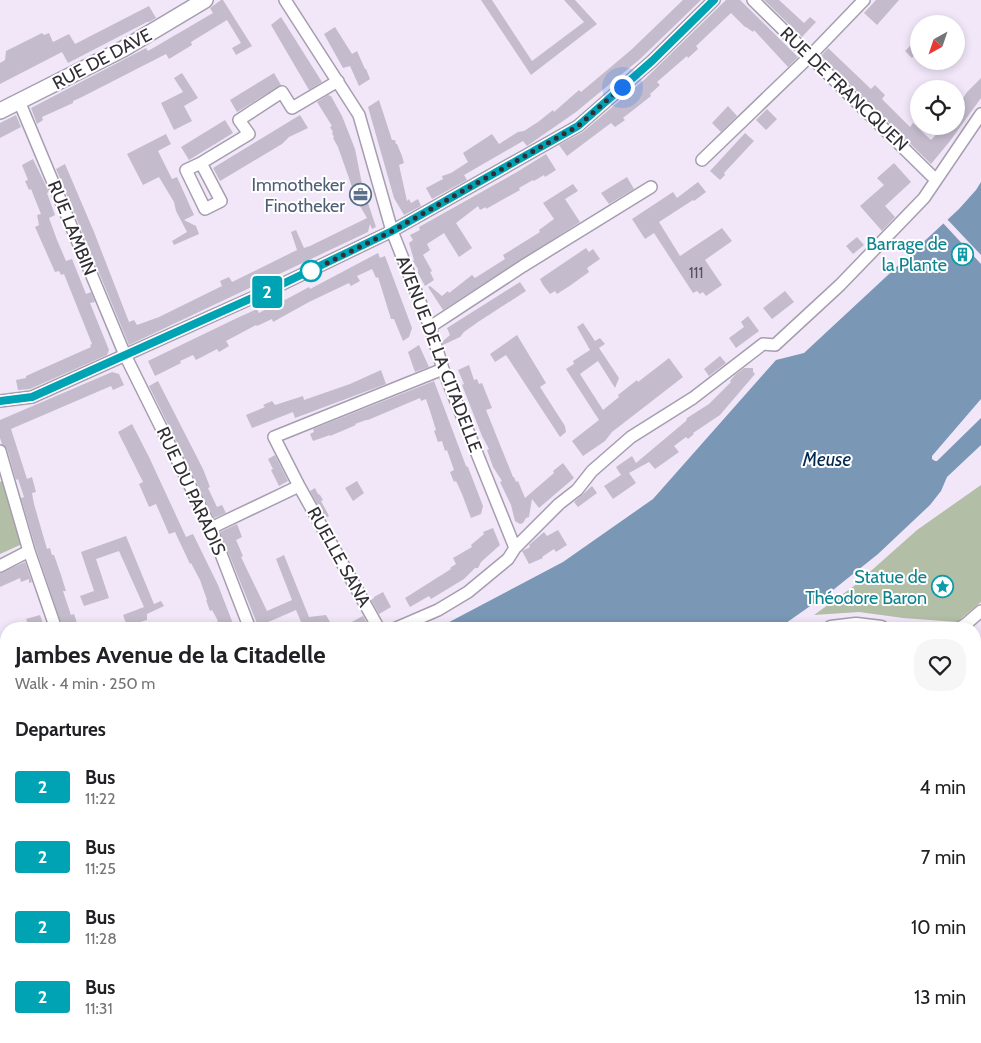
<!DOCTYPE html>
<html lang="en">
<head>
<meta charset="utf-8">
<style>
  body { margin:0; font-family:Cabin,sans-serif; background:#f6f6f6; color:#202124; height:100vh; display:flex; flex-direction:column; font-size:19px; white-space:nowrap }
  * { box-sizing:border-box; margin:0 }
  p { font-size:16px; color:#757577 }
  .icon { flex:none; width:28px; height:28px; fill:none; stroke:currentColor; stroke-width:2; stroke-linecap:round; stroke-linejoin:round }
  .map { position:relative; flex:1; overflow:hidden }
  .sheet { position:absolute; left:0px; top:622px; width:981px; height:421px; display:flex; flex-direction:column; background:#fff; border-radius:20px 20px 0 0; box-shadow:0 2px 8px #0003 }
  .sheet>* { flex:none }
  .badge { padding:0 10px; border-radius:4px; font-size:18px; line-height:32px }
  .needle { width:32px; rotate:220deg }
  .buttons { position:absolute; left:910px; top:15px; display:grid; gap:10px }
  .buttons a { display:grid; place-items:center; width:55px; height:55px; border-radius:50%; background:#fff; box-shadow:0 2px 8px #0003; font-size:25px }
  .you { position:absolute; width:25px; height:25px; margin:-12px; border:4px solid #fff; border-radius:50%; background:#1a73e8; box-shadow:0 0 0 8px #1a73e833 }
  .map>.badge { position:absolute; translate:-50% -50%; box-shadow:0 0 0 2px #fff }
  h2 { padding:0 15px; font-size:19px; line-height:45px }
  .round { display:grid; place-items:center; flex:none; width:52px; height:52px; border-radius:20px; background:#f6f6f6 }
  .head { display:flex; align-items:center; justify-content:space-between; height:85px; padding:0 15px }
  h1 { font-size:24px; font-weight:800; line-height:38px }
  ul { padding:0; list-style:none }
  li { display:flex; align-items:center; gap:15px; height:70px; padding:0 15px }
  li div { flex:1 }
  li b { display:block; font-size:19px }
  li em { font-style:normal }
  li .badge { min-width:55px; font-weight:700; text-align:center }
  .map>svg:first-child { display:block }
</style>
</head>
<body>
<div class="map">
<svg width="981" height="1043" viewBox="0 0 981 1043">
  <rect width="100%" height="100%" fill="#f1e7f9"/>
  <path fill="#b2bea5" d="M3,480L21,542L20,545L0,554V482Z
    M981,485V602L957,622L903,618L859,612L814,615L854,586L917,530Z"/>
  <path fill="#b0c29b" d="M981,758V1043H258L262,1038H975V760Z"/>
  <path fill="#7a97b6" d="M981,182V399L932,456V459L935,461H937L981,418V445L947,477L941,491L930,505L878,554L833,590L786,623L775,629H436L563,562L653,499L776,360L804,353L959,209L976,190Z
    M6,795V991L0,993V798Z"/>
  <path fill="#f1e7f9" d="M946,218L981,255V264L942,222Z"/>
  <g fill="none" stroke-linecap="round" stroke-linejoin="round">
    <path stroke="#002952" stroke-width="1" stroke-dasharray="6 5" stroke-linecap="butt" d="M0,843L6,841
      M0,860L6,858"/>
  </g>
  <path fill="#c4bbcd" d="M221,0H223L252,46L236,55L232,48L241,43L227,20L191,42L192,45L169,59L166,54L80,98L73,101V103L42,117L43,120L37,124L31,108L146,48L148,51L213,13L210,8Z
    M481,0H492L532,61L584,22L564,0H575L597,24L531,75Z
    M683,0H701L640,59L576,112L527,146L523,141L464,175L467,180L432,199L426,188L443,179L442,176L451,173L468,162L463,153L492,134L499,144L518,132L524,131L538,122L553,110L554,112L579,90L581,92L631,50Z
    M726,0H740L798,57L788,67L754,30L753,32L746,27H745L731,13L696,46L698,49L688,58L687,56L657,82L660,85L650,94L651,96L623,118L625,120L615,127L611,123L567,156L559,145L583,132L645,79Z
    M764,0H779L804,23L810,17L816,22L802,37Z
    M876,0H899L877,25L864,13Z
    M149,6L156,18L149,22H147L68,63L62,52L0,84V63L5,60L6,51L42,33L44,35L49,33L53,42L69,34L75,44Z
    M281,17L322,82L309,90L271,25Z
    M335,27L352,54L357,51L365,69H366L370,79L359,86L350,66L343,68L324,34Z
    M919,37V50L912,58L905,51Z
    M828,48L871,89L875,85L885,95L882,99L910,127L913,123L931,140L944,126H956V109L967,92L981,78V98L950,141L931,164L821,56Z
    M182,73L198,98L184,106L192,121L174,130L161,103L183,92L174,78Z
    M274,73L281,85L237,112L230,100Z
    M328,95L331,96L342,116L355,149L362,184L352,187L338,147L333,138L334,137L332,133L333,132L330,127L332,126L317,102Z
    M379,100L392,140H395L396,144H397L402,156L404,163L399,165L407,201L409,199L411,203L418,199L421,206L404,215L394,198L368,107Z
    M728,106L737,116L721,132L712,123Z
    M767,109L777,119L766,130L756,120Z
    M16,115L21,127L0,138V123Z
    M300,115L308,128L289,137L282,144L220,181L213,168Z
    M225,120L233,133L189,160L181,147Z
    M745,133L754,141L724,173L725,175L720,180L710,171Z
    M166,134L171,144L158,151L172,179L177,177L194,215L184,220L196,226L199,234L174,245L172,241L187,232L176,211L174,202L159,177L143,185L127,154Z
    M546,154L556,170L545,177L544,175L534,181L533,180L519,188L520,190L486,209V207L480,210L478,206L456,223L472,248L459,257L444,233L427,244L430,250L423,255L432,271L430,272L434,280L425,286L418,273V269L413,261L414,260L409,243L413,240L410,235L420,230L419,227L517,172Z
    M33,159L49,192L47,193L55,215L49,218L57,240L66,261L72,259L86,294L91,292L95,302L90,303L109,350L107,355L98,359L30,389L18,390L16,380L26,378V376L91,347L90,345L92,344L64,274L61,275L59,271L55,272L35,227L39,225L37,215L41,214L31,189L29,190L25,181L28,180L22,165Z
    M894,163L911,182L885,206L895,217L882,231L860,206L884,185L877,178Z
    M65,164L94,232L129,322L134,320L137,325L159,317L222,286L220,281L229,277L232,282L297,250L291,232L296,230L304,248L310,246L367,218L360,206L368,203L376,227L372,229L370,224L368,232L129,345L56,169Z
    M627,177L634,189L609,204L601,193Z
    M698,182L706,192L694,201L693,200L659,222L680,256L722,228L732,241L705,260L722,285L706,296L703,292L700,294L697,291L693,293L654,233L645,239L632,219L673,192L677,198Z
    M573,184L578,191L565,199L580,222L443,310L428,287L430,286L442,296L448,291L449,293L472,275L475,278L505,259L503,255L540,232L539,230L554,219L543,203Z
    M857,237L864,245L853,254L846,246Z
    M586,248L589,252L593,249L600,259L587,268L589,272L571,285L557,294L555,291L550,294L543,285L540,279Z
    M378,253L380,258L385,256L412,328L409,337L403,341L394,319H391L378,277L376,278L372,269L357,276L360,281L351,286L349,283L309,302L273,322L272,319L257,326L256,325L226,341L229,346L219,352L217,349L196,360L193,355L180,361L181,363L155,376L148,361L237,318L257,309L259,313L284,299L285,300L309,287L310,289Z
    M520,282L526,291L478,322L464,332L460,337L443,345L442,342L450,335L447,328Z
    M785,291L794,302L772,319L763,308Z
    M748,316L759,331L736,348L729,338L744,327L741,322Z
    M583,323L595,341L600,338L605,344L599,348L619,378L615,388L598,361L580,374L603,410L619,397L618,395L637,380L638,382L669,358L683,377L612,432L605,441L583,456L572,441L599,420L566,369L574,364L573,361L590,350L577,327Z
    M517,335L546,383L540,387L565,426L566,432L560,437L506,355L495,362L490,354Z
    M419,345L429,367L415,372L408,352Z
    M720,356L726,363L709,376L704,369Z
    M469,365L474,380L477,379L479,384L482,383L492,408L486,410L513,477H514L516,482L518,481L525,498L547,479L554,473L553,471L563,463L574,478L539,508L532,499L529,517L526,518L523,523L520,524L515,521L511,505L500,482L502,481L493,467L487,450L489,449L482,436L462,385L464,384L458,370Z
    M744,368H753V372L755,374L720,415L693,433L694,434L688,439L686,437L674,446L679,452L655,469L649,462L629,473L636,483L613,499L604,486L621,475L616,467L632,456L636,463L686,421L687,418L709,404L731,382L730,381L735,375Z
    M381,370L386,384L295,418L293,412L252,428L246,415L265,407L263,405L272,401L275,405L303,396L304,400L350,384Z
    M112,372L119,374L124,385L113,390L111,386L11,429L27,479L32,477L36,492L32,493L34,504L47,549L50,548L52,555H54L61,575L66,591H63L71,615L74,614L79,629H63L36,549L21,498L24,497L18,479L16,480L7,449L2,444L0,438V420Z
    M158,381L203,469L210,487L208,488L217,507L222,505L226,513L214,518L149,386Z
    M434,381L466,466L468,467L483,506L481,514L471,518L462,494L456,481L454,482L450,472L454,470L447,450L445,451L442,441L438,442L434,431L436,430L430,411L426,399L421,401L420,398L368,420H366L355,424L356,425L330,436V435L313,441L310,434L314,432L313,429Z
    M132,424L149,457L186,537L193,534L218,585L235,629H220L217,619L212,610L210,611L206,600H207L200,580L191,563L190,564L175,532L169,534L156,504L149,507L139,484L143,482L118,432Z
    M275,455L288,481L279,486L271,470L273,469L268,459Z
    M357,481L364,493L353,501L345,488Z
    M592,486L597,493L578,507L574,502Z
    M315,488L318,494L320,495L323,500L321,501L329,516L325,518L310,491Z
    M237,524L242,537L236,540L243,556L241,557L267,611L292,600L276,559L284,555L309,617L326,615L334,629H304L296,610L266,623V629H257L256,621L220,532Z
    M493,528L500,545L481,562L478,568H475L464,579L431,599L429,596L410,607L405,598L451,569L450,568L456,564L453,558L472,547L471,545L484,534L483,532Z
    M558,530L567,545L556,552L554,549L542,557L543,558L529,564L522,551L530,547L529,545L544,532L547,536Z
    M126,536L154,604L161,601L164,606L147,614V620L127,626L123,615L144,607L119,551L96,559L109,598L84,606L80,596L94,591L81,552Z
    M25,562L32,582L29,583V579L21,582L20,578L0,587V573Z
    M383,592L391,607L379,614L371,600L374,598V597Z
    M40,615L45,629H30L26,619Z
    M363,616L370,629H339L359,618Z"/>
  <g fill="none" stroke-linecap="round" stroke-linejoin="round">
    <defs>
      <path id="street" d="M285,0L359,115L392,231L430,327L443,369L515,548
        M753,0L935,179
        M19,101L125,355L211,528L250,629
        M702,160L810,56L864,0
        M201,163L221,201L205,209L186,170L201,163L249,134L239,120L282,92L292,108L338,81
        M430,327L523,266L651,187
        M0,401L32,397L274,288L392,231L578,126L652,61L714,0
        M0,451L29,551L56,629
        M299,486L379,629
        M211,528L299,486L274,437L443,369
        M0,566L29,551
        M394,629L438,610L468,592L508,559L515,548L559,504L577,490L592,471L631,437L693,398L763,344L775,345L840,285L924,198L981,114
        M958,629L966,624L981,611
        M975,726L981,725
        M0,760L6,758
        M142,1043L158,1038"/>
      <path id="secondary" d="M0,111L123,49L205,0
        M223,1043L235,1038"/>
      <path id="primary" d="M831,629L856,626L881,629
        M975,671L981,674
        M0,1021L6,1018"/>
    </defs>
    <use href="#street" stroke="#a69eaf" stroke-width="14"/>
    <use href="#secondary" stroke="#a69eaf" stroke-width="18"/>
    <use href="#primary" stroke="#a69eaf" stroke-width="19"/>
    <use href="#street" stroke="#fff" stroke-width="11"/>
    <use href="#secondary" stroke="#fff" stroke-width="15"/>
    <use href="#primary" stroke="#fff" stroke-width="16"/>
  </g>
  <g fill="none" stroke-linecap="round" stroke-linejoin="round">
    <defs>
      <path id="line" d="M0,401L32,397L274,288L392,231L578,126L652,61L714,0"/>
    </defs>
    <use href="#line" stroke="#fff" stroke-width="11"/>
    <use href="#line" stroke="#00a3b4" stroke-width="8"/>
    <path stroke="#322e35" stroke-width="5" stroke-dasharray="0 9" d="M311,271L392,231L578,126L622,87"/>
  </g>
  <defs>
    <symbol id="office-ring" viewBox="-11 -11 22 22"><circle r="9.5" fill="#fff" stroke="#5c6f8a" stroke-width="1.5"/><path d="M-6-3h4V-5.5h4V-3h4V5H-6ZM-1-4.5V-3h2v-1.5ZM-6 0V1H6V0Z" fill="#5c6f8a"/></symbol>
    <symbol id="building-ring" viewBox="-11 -11 22 22"><circle r="9.5" fill="#fff" stroke="#0f9aa8" stroke-width="1.5"/><path d="M-4-6H4V6H1V3H-1V6H-4ZM-2.5-4.3h1.7v1.8h-1.7ZM.8-4.3h1.7v1.8H.8ZM-2.5-1h1.7V.8h-1.7ZM.8-1h1.7V.8H.8Z" fill="#0f9aa8"/></symbol>
    <symbol id="sight-ring" viewBox="-11 -11 22 22"><circle r="9.5" fill="#fff" stroke="#0f9aa8" stroke-width="1.5"/><path d="M0-6L1.8-2.2L6-1.7L2.9 1.2L3.7 5.4L0 3.3L-3.7 5.4L-2.9 1.2L-6-1.7L-1.8-2.2Z" fill="#0f9aa8"/></symbol>
  </defs>
  <g fill-rule="evenodd">
    <use href="#office-ring" x="348" y="182" width="25" height="25"/>
    <use href="#building-ring" x="950" y="242" width="25" height="25"/>
    <use href="#sight-ring" x="930" y="574" width="25" height="25"/>
  </g>
  <circle fill="#fff" stroke="#00a3b4" stroke-width="2.5" cx="311" cy="271" r="10"/>
  <g text-anchor="middle" stroke-width="4" stroke-linejoin="round" paint-order="stroke">
    <g font-size="15" fill="#56515b">
      <text x="696" y="278">111</text>
    </g>
    <g font-size="18" fill="#322e35" stroke="#fff">
      <text transform="translate(102 59) rotate(-28)" y="6">RUE DE DAVE</text>
      <text transform="translate(844 89) rotate(44)" y="6">RUE DE FRANCQUEN</text>
      <text transform="translate(72 228) rotate(68)" y="6">RUE LAMBIN</text>
      <text transform="translate(439 354) rotate(69)" y="6">AVENUE DE LA CITADELLE</text>
      <text transform="translate(191 491) rotate(65)" y="6">RUE DU PARADIS</text>
      <text transform="translate(339 557) rotate(61)" y="6">RUELLE SANA</text>
    </g>
    <g font-size="18" fill="#4e5e75" stroke="#fff" text-anchor="end">
      <text x="345" y="191">Immotheker<tspan x="345" dy="21">Finotheker</tspan></text>
    </g>
    <g font-size="18" fill="#0d838f" stroke="#fff" text-anchor="end">
      <text x="947" y="250">Barrage de<tspan x="947" dy="21">la Plante</tspan></text>
      <text x="927" y="583">Statue de<tspan x="927" dy="21">Théodore Baron</tspan></text>
    </g>
    <g font-size="19" font-style="italic" fill="#002952" stroke="#fff">
      <text x="827" y="466">Meuse</text>
    </g>
  </g>
</svg>
<div class="buttons">
<a><svg class="needle" viewBox="-14 -14 28 28"><path d="M0-13l5 13h-10z" fill="#e53935"/><path d="M0 13l5-13h-10z" fill="#757577"/></svg></a>
<a><svg class="icon" aria-label="locate" viewBox="0 0 24 24"><circle cx="12" cy="12" r="6"/><path d="M12 2v4M12 18v4M2 12h4M18 12h4"/></svg></a>
</div>
<div class="you" style="left:622px;top:87px"></div>
<b class="badge" style="left:267px;top:292px;background:#00a3b4;color:#fff">2</b>
<section class="sheet">
<div class="head"><div><h1>Jambes Avenue de la Citadelle</h1><p>Walk · 4 min · 250 m</p></div><a class="round"><svg class="icon" aria-label="heart" viewBox="0 0 24 24"><path d="M12 20l-8-8c-3-5 5-10 8-4 3-6 11-1 8 4z"/></svg></a></div>
<h2>Departures</h2>
<ul>
<li><span class="badge" style="background:#00a3b4;color:#fff">2</span><div><b>Bus</b><p>11:22</p></div><em>4 min</em></li>
<li><span class="badge" style="background:#00a3b4;color:#fff">2</span><div><b>Bus</b><p>11:25</p></div><em>7 min</em></li>
<li><span class="badge" style="background:#00a3b4;color:#fff">2</span><div><b>Bus</b><p>11:28</p></div><em>10 min</em></li>
<li><span class="badge" style="background:#00a3b4;color:#fff">2</span><div><b>Bus</b><p>11:31</p></div><em>13 min</em></li>
</ul>
</section>
</div>
</body>
</html>
